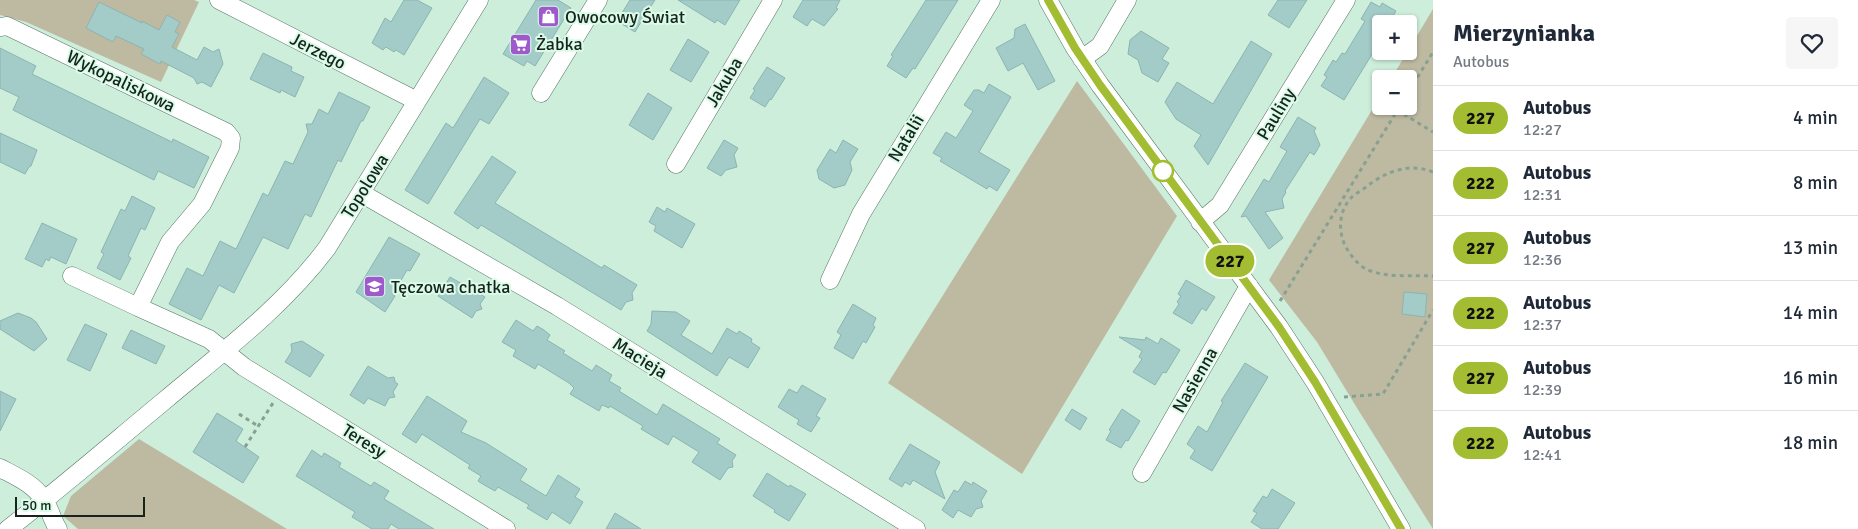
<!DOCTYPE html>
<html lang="pl">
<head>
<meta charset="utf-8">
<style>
  body { margin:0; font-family:Signika,sans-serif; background:#f6f6f7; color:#1f2937; height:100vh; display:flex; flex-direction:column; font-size:19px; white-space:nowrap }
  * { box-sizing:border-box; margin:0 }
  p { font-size:16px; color:#747a83 }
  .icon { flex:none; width:28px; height:28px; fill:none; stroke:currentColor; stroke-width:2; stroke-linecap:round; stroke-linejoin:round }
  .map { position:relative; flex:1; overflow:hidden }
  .panel { display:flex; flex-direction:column; background:#fff; width:425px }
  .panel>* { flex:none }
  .badge { padding:0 10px; border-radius:16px; font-size:18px; line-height:32px }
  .buttons { position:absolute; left:1372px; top:15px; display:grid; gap:10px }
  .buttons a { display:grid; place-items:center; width:45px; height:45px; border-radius:5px; background:#fff; box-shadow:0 1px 4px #0004; font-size:25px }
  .scale { position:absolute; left:15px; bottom:12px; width:130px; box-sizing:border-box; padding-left:5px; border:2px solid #17231c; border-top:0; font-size:14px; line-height:18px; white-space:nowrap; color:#17231c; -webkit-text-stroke:4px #dafbe8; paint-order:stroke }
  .map>.badge { position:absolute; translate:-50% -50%; box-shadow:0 0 0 2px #fff }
  .round { display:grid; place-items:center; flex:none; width:52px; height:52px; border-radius:5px; background:#f6f6f7 }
  .summary { display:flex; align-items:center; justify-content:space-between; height:85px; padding:0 20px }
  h1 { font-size:24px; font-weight:700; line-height:38px }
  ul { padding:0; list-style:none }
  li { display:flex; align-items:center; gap:15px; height:65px; padding:0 20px; border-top:1px solid #e0e1e3 }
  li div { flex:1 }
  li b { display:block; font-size:19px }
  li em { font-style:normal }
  li .badge { min-width:55px; font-weight:700; text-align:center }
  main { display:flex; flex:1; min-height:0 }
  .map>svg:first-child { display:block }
</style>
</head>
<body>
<main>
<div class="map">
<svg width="1433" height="529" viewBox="0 0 1433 529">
  <rect width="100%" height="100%" fill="#cdeedb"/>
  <path fill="#bebaa1" d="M0,0H194L199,2L161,82L26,22L0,15Z
    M1433,9V529L1357,408L1317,342L1269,280L1381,95V106H1409V79H1391Z
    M1077,81L1177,216L1022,474L888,383Z
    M139,439L287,529H78L63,516L71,496Z"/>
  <path fill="#a3cbc8" stroke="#8cb4b0" d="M404,0H417L432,8L404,55L396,50L394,52L386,47L383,50L372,43L385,18L391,22Z
    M536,0H558L571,8L535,66L527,61L524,66L503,54Z
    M630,0H655L649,9L652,11L644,23L641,22L635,32L617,21Z
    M678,0H740L725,25L717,20L715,23Z
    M803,0H840L836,8L838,9L824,26L812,19L807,26L793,17Z
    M926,0H958L915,69L913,68L906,78L887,66L893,56L891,55Z
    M1278,0H1307L1289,28L1268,15Z
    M99,2L142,23V21L159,30L167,15L180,22L175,32L179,34L172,47L197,60L204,47L213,52L219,49L223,64L211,87L202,82L197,84L194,78L161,61L160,64L141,54L144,49L116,36L113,42L86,28Z
    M1371,2L1380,7L1382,3L1396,11L1388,24H1381V49L1377,46L1344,100L1321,86L1327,77L1324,75L1333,60L1336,62L1342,53L1345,54L1365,21L1361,19Z
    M1025,24L1055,81L1038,90L1023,63L1008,71L996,48L1014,38L1015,29Z
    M1141,31L1169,48L1162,59L1169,63L1158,82L1142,73L1138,60L1128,54L1130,40Z
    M688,39L709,52L691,82L670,70Z
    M1251,41L1272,54L1208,165L1194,146L1201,135L1176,119L1165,102L1177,82L1213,104Z
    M0,48L36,66L32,74L172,142L173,139L209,157L194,188L158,171L154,180L13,110L19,97L0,88Z
    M263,53L292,67L291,71L304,77L295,97L281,90L280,93L250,79Z
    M767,67L785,78L771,100L770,99L765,107L750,98L755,90L753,89Z
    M484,77L509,93L489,124L480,119L428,204L405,190L446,123L453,128Z
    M989,84L1011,97L979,152L1010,170L997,191L989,186L987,189L940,161L942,158L933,153L946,132L956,138L973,111L964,105L974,90H979L984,93Z
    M339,92L370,107L363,121H361L341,162L338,160L311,217L305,214L288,249L263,237L234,293L219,285L201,320L169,304L187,268L203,276L220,241L236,249L263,193L268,196L285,161L293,164L308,132L306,124H312L319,109L328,114Z
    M648,93L672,108L653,140L629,125Z
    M1298,117L1316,128L1314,131L1320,145L1314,155L1310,152L1285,191L1286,192L1282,199L1284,208L1265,212L1283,238L1269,249L1246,216L1241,217L1264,179L1269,182L1287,151L1280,147Z
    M0,133L37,150L31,166L29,167L25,174L0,162Z
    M724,140L738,148L734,155L737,167L726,170L721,176L707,168Z
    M843,140L858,149L850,162L852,170L845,185L834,188L819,179L817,170L830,149L836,153Z
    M492,156L516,172L495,203L602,268L604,265L637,285L632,293L633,300L626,302L621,310L481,225L478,229L454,213Z
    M132,196L155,208L145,230L141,228L128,256L131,258L120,280L97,268L104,254L101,252L121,209L125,211Z
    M657,207L665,212L667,208L695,224L682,248L654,231L656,226L649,222Z
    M42,223L77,239L66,264L51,257L49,261L46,259L42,267L25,259Z
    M389,237L420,254L410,271L407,270L400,282L392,294L395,296L385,312L356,292Z
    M450,277L485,297L480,304L482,309L476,311L472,318L438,296Z
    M1186,280L1215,297L1206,311L1202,308L1192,324L1173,313L1179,304L1177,302L1181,296L1178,294Z
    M1404,292L1427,294L1425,317L1402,314Z
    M853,304L876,318L873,325L875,327L866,343L863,341L853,359L834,348L841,335L837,332Z
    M652,311L676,312L690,321L681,335L712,354L727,328L737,334L739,331L752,339L751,342L760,348L748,368L729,357L717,376L647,331L651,324Z
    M18,313L31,318L36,322L47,339L34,351L0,329V321Z
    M516,320L533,331L537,326L544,330L550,335L547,340L565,351L563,353L592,371L596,365L612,375L609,381L621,388L619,391L657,415L663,404L720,439L717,443L736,455L732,461L733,467L728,468L720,480L692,462L699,452L673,436L668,445L641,429L643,426L610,406L609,408L602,405L599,411L570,394L574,388L569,383L538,364L535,369L513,356L516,350L502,342Z
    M85,324L107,334L90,371L67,360Z
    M131,330L165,346L156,364L122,348Z
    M1119,337L1145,340L1146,337L1158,344L1161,338L1180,350L1166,373L1163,372L1155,385L1133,372L1142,359L1139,357L1142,351Z
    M302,341L324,355L310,377L285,362L292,351L291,344Z
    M1245,363L1268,377L1212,471L1190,458L1195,450L1187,444L1198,426L1207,432L1223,402L1221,401Z
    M368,366L388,378L394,377L395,382L398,384L393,392L395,397L389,398L385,406L368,398L364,404L350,395Z
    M802,385L826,399L816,416L820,418L811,432L797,424L799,420L778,407L789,389L797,393Z
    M0,391L16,399L0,431Z
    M427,396L467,421L461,432L486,443L527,469L520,480L546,496L558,475L580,489L575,497L583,502L570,524L552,512L547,520L527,508L529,505L498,487L495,491L486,486L478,481L481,476L468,468L470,465L422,434L416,443L402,434Z
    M1072,409L1087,418L1080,430L1065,420Z
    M1122,409L1140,421L1128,441L1126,440L1121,448L1106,440L1111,431L1109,430Z
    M217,413L243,429L236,441L259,457L243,483L193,452Z
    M910,444L940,462L935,472L945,499L913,480L910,485L905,482L902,487L889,479Z
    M312,450L322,457L324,453L341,463L339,467L371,486L374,482L389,491L384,499L434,529H399L391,524L388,529H372L352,517L355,512L296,476Z
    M767,473L789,487L790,485L806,494L789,521L774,512L775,510L753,496Z
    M965,481L972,485L973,482L987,491L981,501L983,507L976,509L971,517L958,510L953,518L942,510L954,490L958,492Z
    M1272,489L1295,503L1278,529H1262L1251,522L1257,513L1253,511L1263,496L1267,498Z
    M615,513L641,529H606Z"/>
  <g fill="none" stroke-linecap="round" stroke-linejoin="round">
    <defs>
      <path id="minor" d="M219,0L417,101
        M1048,0L1075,48L1100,85L1279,327L1315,382L1401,529
        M0,27L7,26L226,132L231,138L230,148L202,204L170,242L138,307L209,339L244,367L506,529
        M1082,59L1100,46L1127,0
        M541,93L598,0
        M676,164L773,0
        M361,193L557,306L916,529
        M1200,222L1220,205L1346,0
        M72,276L138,307
        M830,280L861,214L991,0
        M0,468C17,477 34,484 44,500C50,509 52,520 58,529
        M1142,473L1249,286
        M8,529C61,488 112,444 164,401C221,353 282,308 327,248L479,0"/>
    </defs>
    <use href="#minor" stroke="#577565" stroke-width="19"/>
    <path stroke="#87a092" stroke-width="3" stroke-dasharray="4 4" stroke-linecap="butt" d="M1409,91L1433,52
      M1397,110L1433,132
      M1433,172C1409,162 1385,172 1366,187C1361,191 1354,194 1350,199C1338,213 1338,234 1347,249C1352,257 1359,266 1368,270C1387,278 1413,275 1433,276
      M1280,301L1400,106
      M1344,397L1383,394L1433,310
      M239,414L258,426
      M245,447L273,403"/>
    <use href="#minor" stroke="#fff" stroke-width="18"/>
  </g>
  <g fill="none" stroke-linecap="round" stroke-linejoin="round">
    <defs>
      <path id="line" d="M1048,0L1075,48L1100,85L1279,327L1315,382L1401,529"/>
    </defs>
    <use href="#line" stroke="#fff" stroke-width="11"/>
    <use href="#line" stroke="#a2bd31" stroke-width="8"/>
  </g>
  <defs>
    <symbol id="shop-square" viewBox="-11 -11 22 22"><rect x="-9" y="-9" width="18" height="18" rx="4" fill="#9e59cd" stroke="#dafbe8"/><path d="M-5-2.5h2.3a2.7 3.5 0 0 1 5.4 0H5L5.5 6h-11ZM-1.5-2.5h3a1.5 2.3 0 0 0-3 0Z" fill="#fff"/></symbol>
    <symbol id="supermarket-square" viewBox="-11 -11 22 22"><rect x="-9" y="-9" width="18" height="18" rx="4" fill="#9e59cd" stroke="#dafbe8"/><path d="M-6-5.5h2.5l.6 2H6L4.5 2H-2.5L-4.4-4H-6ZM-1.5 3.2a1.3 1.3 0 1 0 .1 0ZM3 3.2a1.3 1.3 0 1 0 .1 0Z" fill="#fff"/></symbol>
    <symbol id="school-square" viewBox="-11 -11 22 22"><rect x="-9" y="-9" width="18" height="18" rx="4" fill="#9e59cd" stroke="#dafbe8"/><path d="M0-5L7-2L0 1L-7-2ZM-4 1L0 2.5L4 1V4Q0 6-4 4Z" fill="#fff"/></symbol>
  </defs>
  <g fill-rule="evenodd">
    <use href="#shop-square" x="536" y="4" width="25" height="25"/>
    <use href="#supermarket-square" x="508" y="32" width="25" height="25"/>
    <use href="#school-square" x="362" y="274" width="25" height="25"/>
  </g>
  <circle fill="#fff" stroke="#a2bd31" stroke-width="2.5" cx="1163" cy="171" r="10"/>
  <g text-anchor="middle" stroke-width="4" stroke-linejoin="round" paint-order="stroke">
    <g font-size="18" fill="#17231c" stroke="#dafbe8" text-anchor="start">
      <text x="565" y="23">Owocowy Świat</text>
      <text x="536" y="50">Żabka</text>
      <text x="391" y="293">Tęczowa chatka</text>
    </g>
    <g font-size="18" fill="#17231c" stroke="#dafbe8">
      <text transform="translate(318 51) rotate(27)" y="6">Jerzego</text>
      <text transform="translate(121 81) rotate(26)" y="6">Wykopaliskowa</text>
      <text transform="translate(724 82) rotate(-59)" y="6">Jakuba</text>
      <text transform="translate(1276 114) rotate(-59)" y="6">Pauliny</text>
      <text transform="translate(906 138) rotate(-59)" y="6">Natalii</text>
      <text transform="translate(365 186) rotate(-58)" y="6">Topolowa</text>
      <text transform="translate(640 358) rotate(32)" y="6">Macieja</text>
      <text transform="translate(1195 380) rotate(-60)" y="6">Nasienna</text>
      <text transform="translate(364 441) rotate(32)" y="6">Teresy</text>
    </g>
  </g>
</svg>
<div class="buttons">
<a>+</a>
<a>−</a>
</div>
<div class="scale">50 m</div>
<b class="badge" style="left:1230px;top:261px;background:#a2bd31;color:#111">227</b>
</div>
<section class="panel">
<div class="summary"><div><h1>Mierzynianka</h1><p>Autobus</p></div><a class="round"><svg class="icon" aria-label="heart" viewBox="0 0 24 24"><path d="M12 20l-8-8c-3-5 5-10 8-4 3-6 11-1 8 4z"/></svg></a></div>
<ul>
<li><span class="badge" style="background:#a2bd31;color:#111">227</span><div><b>Autobus</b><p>12:27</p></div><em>4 min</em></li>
<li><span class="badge" style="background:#a2bd31;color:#111">222</span><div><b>Autobus</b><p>12:31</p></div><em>8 min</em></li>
<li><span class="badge" style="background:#a2bd31;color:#111">227</span><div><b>Autobus</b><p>12:36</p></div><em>13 min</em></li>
<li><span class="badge" style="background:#a2bd31;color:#111">222</span><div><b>Autobus</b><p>12:37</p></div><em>14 min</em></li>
<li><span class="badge" style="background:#a2bd31;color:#111">227</span><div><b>Autobus</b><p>12:39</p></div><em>16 min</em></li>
<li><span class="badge" style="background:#a2bd31;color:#111">222</span><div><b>Autobus</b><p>12:41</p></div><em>18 min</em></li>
</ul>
</section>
</main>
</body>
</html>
